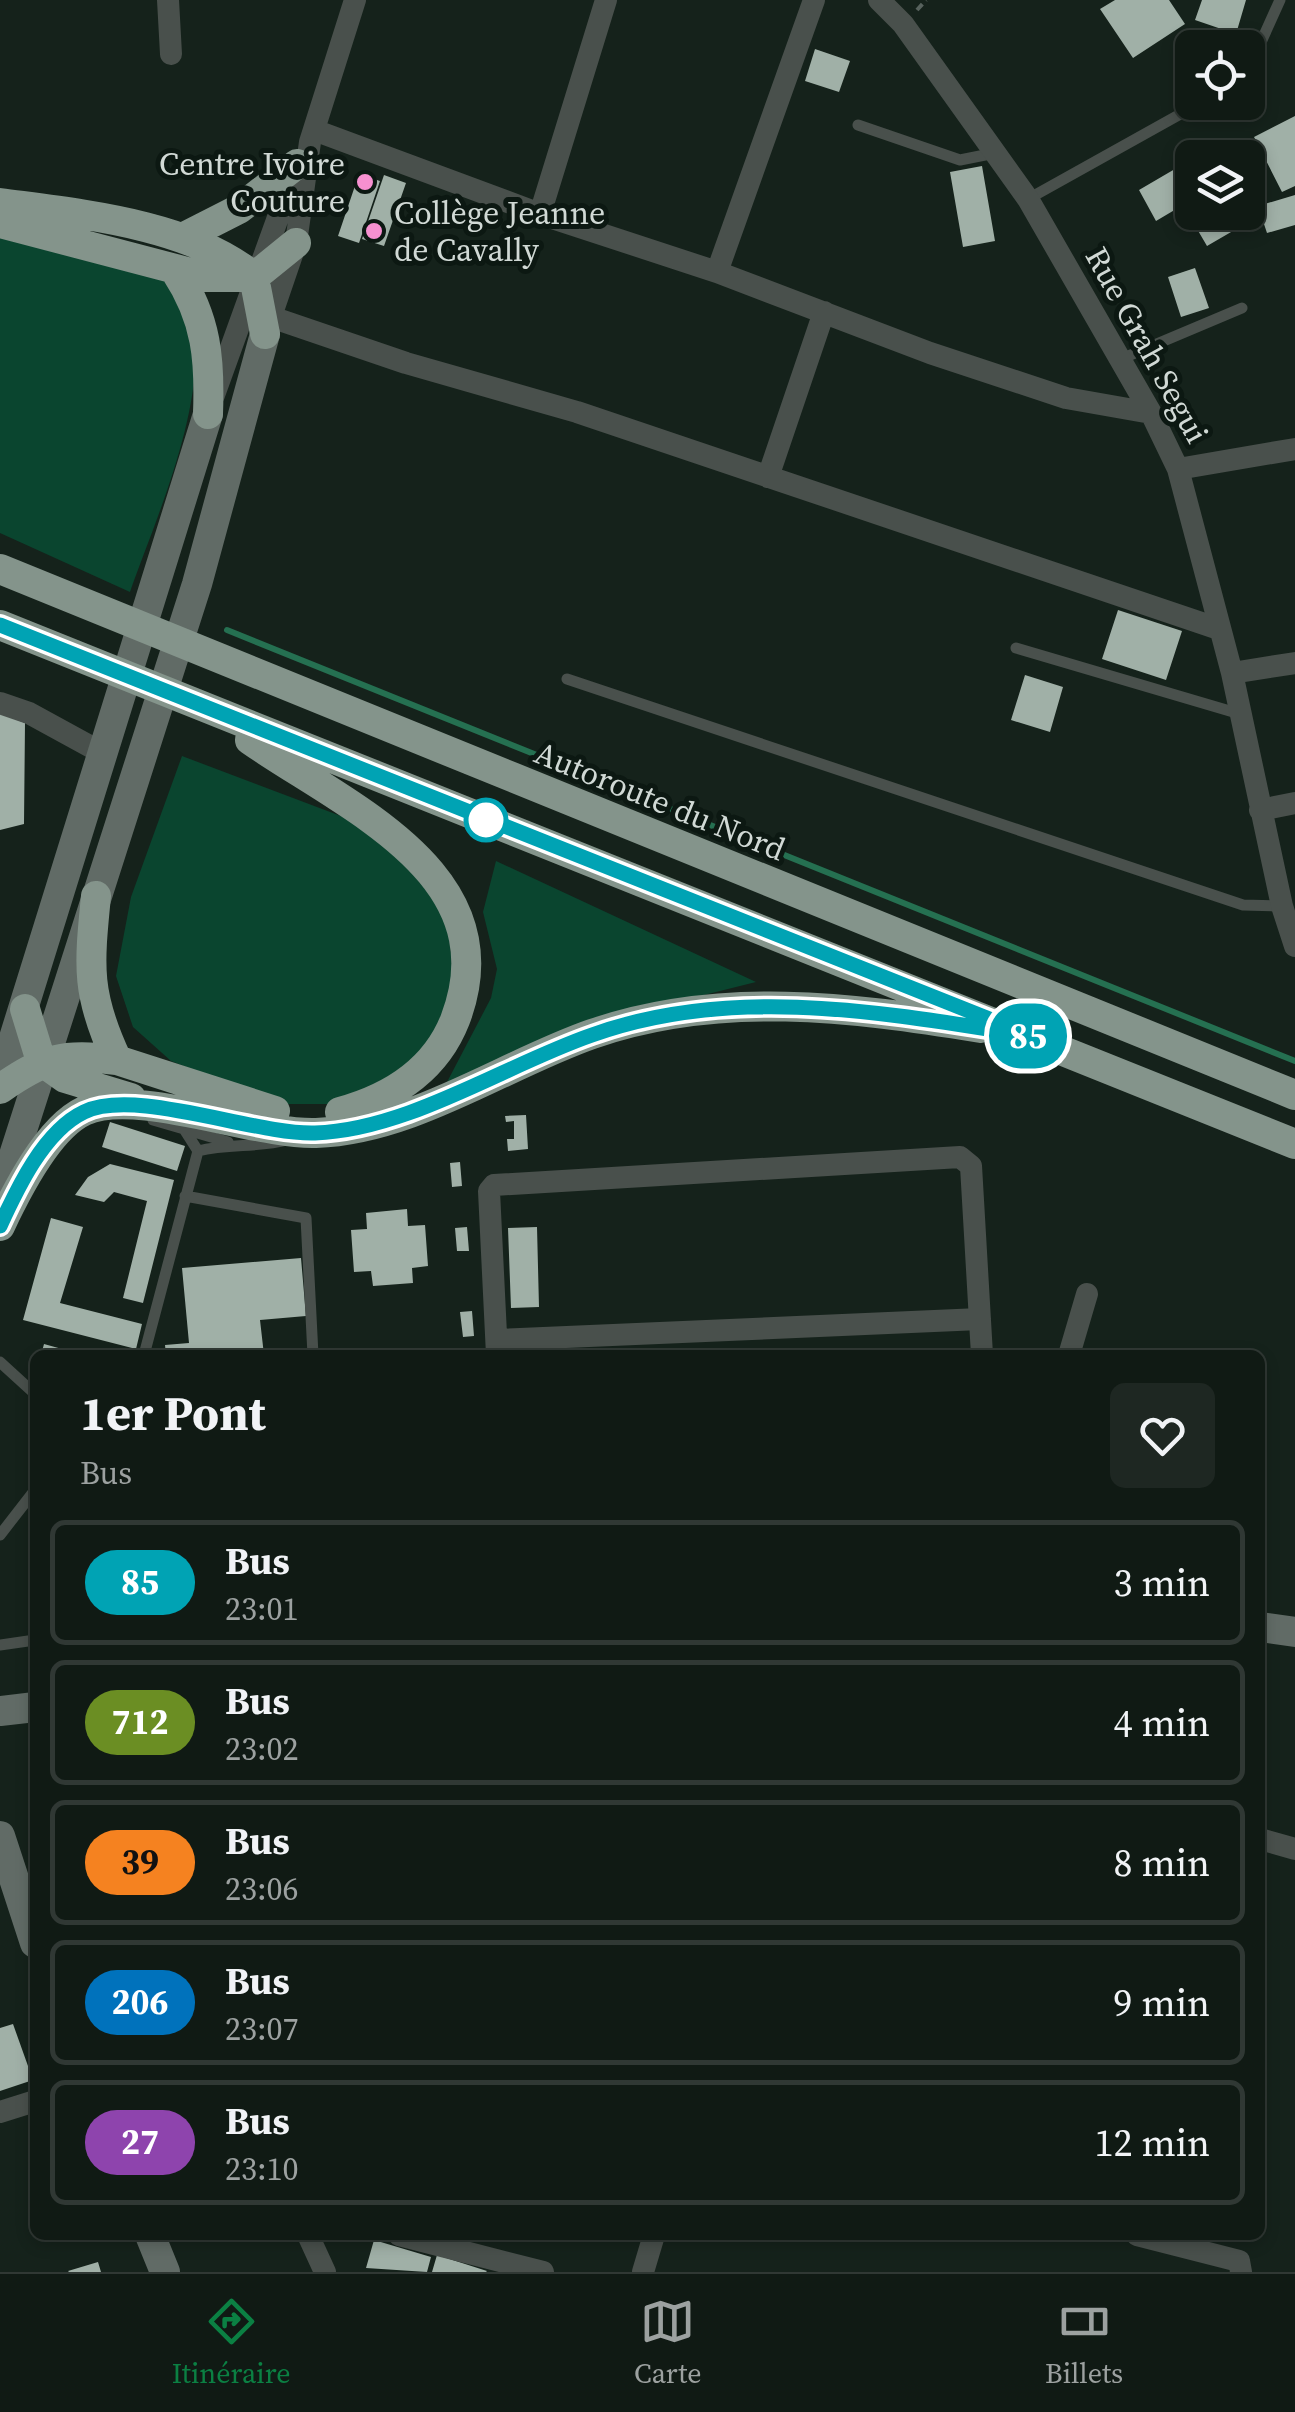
<!DOCTYPE html>
<html lang="fr">
<head>
<meta charset="utf-8">
<style>
  body { margin:0; font-family:"Source Serif 4",serif; background:#1e2722; color:#f1f3f6; height:100vh; display:flex; flex-direction:column; font-size:38px; white-space:nowrap }
  * { box-sizing:border-box; margin:0 }
  p { font-size:32px; color:#9ca1a0 }
  .icon { flex:none; width:55px; height:55px; fill:none; stroke:currentColor; stroke-width:2; stroke-linecap:round; stroke-linejoin:round }
  .map { position:relative; flex:1; overflow:hidden }
  .sheet { position:absolute; left:30px; top:1350px; width:1235px; height:890px; display:flex; flex-direction:column; background:#101a14; border-radius:15px; box-shadow:0 5px 15px #0003,0 0 0 2px #303834 }
  .sheet>* { flex:none }
  .badge { padding:0 20px; border-radius:32px; font-size:35px; line-height:65px }
  .controls { position:absolute; left:1175px; top:30px; display:grid; gap:20px }
  .controls a { display:grid; place-items:center; width:90px; height:90px; border-radius:15px; background:#101a14; box-shadow:0 5px 15px #0003,0 0 0 2px #303834; font-size:50px }
  .map>.badge { position:absolute; translate:-50% -50%; box-shadow:0 0 0 5px #fff }
  .round { display:grid; place-items:center; flex:none; width:105px; height:105px; border-radius:15px; background:#1e2722 }
  .summary { display:flex; align-items:center; justify-content:space-between; height:170px; padding:0 50px }
  h1 { font-size:48px; font-weight:700; line-height:75px }
  ul { padding:0; list-style:none }
  li { display:flex; align-items:center; gap:30px; height:125px; margin:0 20px 15px; padding:0 30px; border:5px solid #303834; border-radius:15px }
  li div { flex:1 }
  li b { display:block; font-size:38px }
  li em { font-style:normal }
  li .badge { min-width:110px; font-weight:700; text-align:center }
  .tabs { display:flex; justify-content:space-around; align-items:center; height:140px; border-top:2px solid #303834; background:#101a14; font-size:28px; color:#9ca1a0 }
  .tabs a { display:grid; justify-items:center; gap:5px }
  .tabs .current { color:#0b8043 }
  .map>svg:first-child { display:block }
</style>
</head>
<body>
<div class="map">
<svg width="1295" height="2272" viewBox="0 0 1295 2272">
  <rect width="100%" height="100%" fill="#15221b"/>
  <path fill="#0a452f" d="M0,230C36,240 151,263 173,287C234,350 154,521 130,592L0,533Z
    M182,756L354,821L403,855L447,906L455,1001L409,1070L330,1104H282L171,1061L133,1027L116,976L131,897Z
    M496,861L756,982L644,1010L446,1084L491,998L497,969L483,912Z"/>
  <g fill="none" stroke-linecap="round" stroke-linejoin="round">
    <path stroke="#257051" stroke-width="6" d="M227,630L1295,1061"/>
  </g>
  <path fill="#a0b0a7" d="M1115,0H1169L1185,24L1133,58L1100,9Z
    M1202,0H1246L1236,34L1195,20Z
    M815,49L850,61L839,92L805,81Z
    M1295,116V186L1282,192L1254,137Z
    M1192,159V212H1229L1238,228L1207,246L1183,205L1156,221L1139,190Z
    M982,166L995,241L963,247L950,172Z
    M359,174L380,181L359,243L338,236Z
    M384,175L406,183L384,246L362,239Z
    M1295,195V225L1267,233L1258,206Z
    M1195,268L1209,308L1181,317L1168,277Z
    M1118,610L1182,631L1166,680L1102,659Z
    M1025,675L1063,687L1050,732L1011,720Z
    M0,713L25,723L24,824L0,830Z
    M526,1115L528,1149L508,1151L507,1139H514V1121L506,1122L505,1116Z
    M110,1122L185,1146L177,1171L102,1147Z
    M460,1162L462,1186L452,1187L450,1163Z
    M110,1164L174,1180L143,1303L123,1298L147,1201L114,1192L104,1202L75,1195L88,1177Z
    M407,1209L408,1226L425,1225L428,1266L412,1268L413,1283L373,1286L371,1271L354,1272L351,1230L367,1229L366,1213Z
    M51,1218L83,1227L60,1303L142,1324L136,1349L23,1320Z
    M467,1227L469,1251H457L455,1228Z
    M537,1227L539,1307L511,1308L508,1228Z
    M301,1258L306,1316L260,1320L264,1355H166L165,1345L189,1343L182,1268Z
    M472,1311L474,1336L463,1337L460,1312Z
    M44,1344L80,1354V1355H41Z
    M13,2024L33,2080L0,2091V2028Z
    M374,2240L431,2257L427,2272L366,2268Z
    M437,2255L487,2271L486,2272H432Z
    M98,2262L101,2272H69L68,2271Z"/>
  <g fill="none" stroke-linecap="round" stroke-linejoin="round">
    <path stroke="#57625d" stroke-width="4" stroke-dasharray="8 5" stroke-linecap="butt" d="M917,10L926,0"/>
    <path stroke="#49504c" stroke-width="11" d="M1248,71L1280,0
      M858,125L960,160L995,153
      M1028,199L1202,102
      M1121,359L1242,308
      M1016,648L1240,714
      M567,679L1243,905L1282,906
      M153,1120L184,1129L198,1151
      M184,1129L228,1142
      M198,1151C229,1143 257,1148 287,1140
      M185,1196L306,1218L313,1355
      M144,1355L198,1151
      M0,1362L35,1394
      M0,1535L35,1490
      M0,1645L35,1640"/>
    <path stroke="#49504c" stroke-width="22" d="M168,0L171,54
      M879,0L903,24L1028,199L1151,413L1178,469L1232,673L1282,906L1295,946
      M314,130L540,214L717,272L930,353L1066,398L1151,413
      M540,214L606,0
      M717,272L814,0
      M271,317L406,363L577,412L1219,629
      M266,331L296,243L310,142L355,0
      M214,395L298,162
      M1178,469L1295,449
      M768,477L824,312
      M1232,673L1295,663
      M0,703L29,713L104,754
      M1260,810L1295,803
      M497,1340L980,1319
      M497,1355L489,1191L494,1185L960,1157L971,1166L982,1355
      M1069,1355L1087,1294
      M1260,1839L1295,1849
      M0,2112L35,2101
      M308,2235L325,2272
      M399,2235L543,2272
      M1137,2235L1239,2261L1241,2272
      M643,2272L654,2235"/>
    <path stroke="#616b66" stroke-width="30" d="M0,1083L208,414
      M0,1199L197,584L265,334
      M1260,1627L1295,1632
      M0,1711L35,1707
      M0,1836L35,1943
      M150,2235L165,2272"/>
    <path stroke="#84948b" stroke-width="30" d="M0,203C81,214 191,224 254,277L265,334
      M4,224L206,277H254L296,243
      M184,237L239,209L297,164
      M176,272C207,319 210,360 208,414
      M0,569L1295,1095
      M0,625L1295,1144
      M250,740C346,807 511,874 455,1020C435,1071 391,1098 340,1112
      M96,896C89,967 86,994 117,1060
      M25,1009L41,1061L65,1078L131,1098
      M0,1089C44,1058 63,1053 117,1060L275,1111
      M0,1226C16,1192 48,1128 84,1111C136,1087 255,1135 316,1133C412,1130 503,1065 592,1034C719,990 852,1007 981,1028"/>
  </g>
  <g fill="none" stroke-linecap="round" stroke-linejoin="round">
    <defs>
      <path id="line" d="M0,625L1032,1036C886,1013 734,984 592,1035C505,1065 408,1130 315,1133C255,1135 135,1087 84,1112C44,1131 17,1189 0,1226"/>
    </defs>
    <use href="#line" stroke="#fff" stroke-width="22"/>
    <use href="#line" stroke="#00a3b4" stroke-width="15"/>
  </g>
  <g fill="#f690d0" stroke="#0c1812" stroke-width="4">
    <circle cx="365" cy="182" r="10"/>
    <circle cx="374" cy="231" r="10"/>
  </g>
  <circle fill="#fff" stroke="#00a3b4" stroke-width="5" cx="486" cy="820" r="20"/>
  <g text-anchor="middle" stroke-width="10" stroke-linejoin="round" paint-order="stroke">
    <g font-size="32" fill="#d1d9d5" stroke="#0c1812" text-anchor="end">
      <text x="345" y="175">Centre Ivoire<tspan x="345" dy="37">Couture</tspan></text>
      <text x="394" y="224" text-anchor="start">Collège Jeanne<tspan x="394" dy="37">de Cavally</tspan></text>
    </g>
    <g font-size="32" fill="#d1d9d5" stroke="#0c1812">
      <text transform="translate(1147 345) rotate(61)" y="11">Rue Grah Segui</text>
      <text transform="translate(660 801) rotate(22)" y="11">Autoroute du Nord</text>
    </g>
  </g>
</svg>
<div class="controls">
<a><svg class="icon" aria-label="locate" viewBox="0 0 24 24"><circle cx="12" cy="12" r="6"/><path d="M12 2v4M12 18v4M2 12h4M18 12h4"/></svg></a>
<a><svg class="icon" aria-label="layers" viewBox="0 0 24 24"><path d="M12 4l9 5-9 5-9-5zM3 14l9 5 9-5"/></svg></a>
</div>
<b class="badge" style="left:1028px;top:1036px;background:#00a3b4;color:#fff">85</b>
<section class="sheet">
<div class="summary"><div><h1>1er Pont</h1><p>Bus</p></div><a class="round"><svg class="icon" aria-label="heart" viewBox="0 0 24 24"><path d="M12 20l-8-8c-3-5 5-10 8-4 3-6 11-1 8 4z"/></svg></a></div>
<ul>
<li><span class="badge" style="background:#00a3b4;color:#fff">85</span><div><b>Bus</b><p>23:01</p></div><em>3 min</em></li>
<li><span class="badge" style="background:#6b8e23;color:#fff">712</span><div><b>Bus</b><p>23:02</p></div><em>4 min</em></li>
<li><span class="badge" style="background:#f58220;color:#111">39</span><div><b>Bus</b><p>23:06</p></div><em>8 min</em></li>
<li><span class="badge" style="background:#0072bc;color:#fff">206</span><div><b>Bus</b><p>23:07</p></div><em>9 min</em></li>
<li><span class="badge" style="background:#8e44ad;color:#fff">27</span><div><b>Bus</b><p>23:10</p></div><em>12 min</em></li>
</ul>
</section>
</div>
<nav class="tabs">
<a class="current"><svg class="icon" aria-label="directions" viewBox="0 0 24 24"><path d="M12 3l9 9-9 9-9-9zM9 14v-3h6M13 9l2 2-2 2"/></svg>Itinéraire</a>
<a><svg class="icon" aria-label="map" viewBox="0 0 24 24"><path d="M3 6l6-2 6 2 6-2v14l-6 2-6-2-6 2zM9 4v14M15 6v14"/></svg>Carte</a>
<a><svg class="icon" aria-label="tickets" viewBox="0 0 24 24"><path d="M3 7h18v10H3zM15 7v10"/></svg>Billets</a>
</nav>
</body>
</html>
